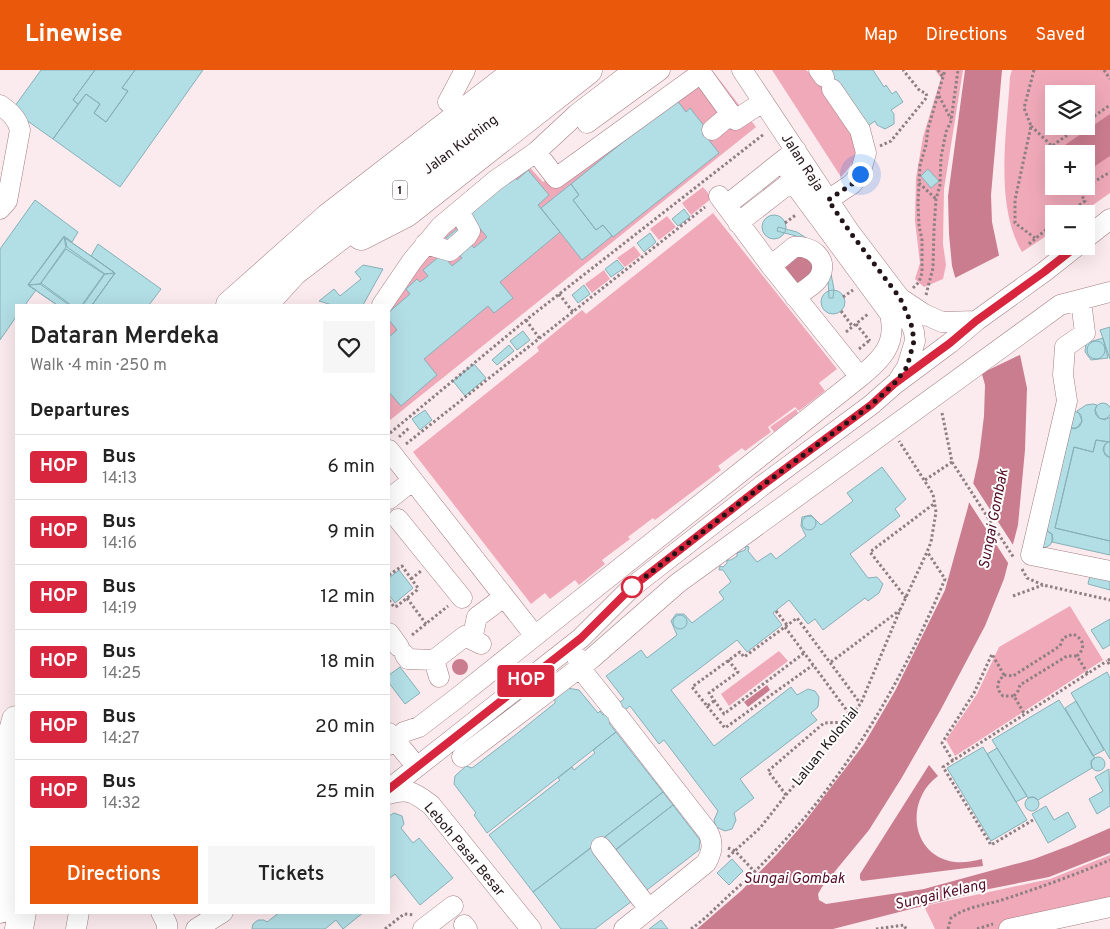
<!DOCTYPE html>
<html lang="en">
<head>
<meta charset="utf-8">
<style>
  body { margin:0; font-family:Overpass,sans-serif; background:#f6f6f6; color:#222; height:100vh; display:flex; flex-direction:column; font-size:19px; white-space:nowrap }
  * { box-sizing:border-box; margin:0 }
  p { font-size:16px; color:#767676 }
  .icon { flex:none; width:28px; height:28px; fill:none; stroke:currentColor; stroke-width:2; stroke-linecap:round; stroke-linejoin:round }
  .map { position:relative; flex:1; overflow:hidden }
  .details { position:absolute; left:15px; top:234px; width:375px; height:610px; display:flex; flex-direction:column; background:#fff; border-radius:0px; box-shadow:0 5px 20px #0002 }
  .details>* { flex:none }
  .badge { padding:0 10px; border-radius:4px; font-size:18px; line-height:32px }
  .controls { position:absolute; left:1045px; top:15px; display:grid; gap:10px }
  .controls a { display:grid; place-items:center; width:50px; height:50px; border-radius:0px; background:#fff; box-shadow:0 5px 20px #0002; font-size:25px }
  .you { position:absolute; width:25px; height:25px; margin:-12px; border:4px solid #fff; border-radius:50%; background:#1a73e8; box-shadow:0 0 0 8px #1a73e833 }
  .map>.badge { position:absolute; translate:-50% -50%; box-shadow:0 0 0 2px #fff }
  h2 { padding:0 15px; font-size:19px; line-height:45px }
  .round { display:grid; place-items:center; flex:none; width:52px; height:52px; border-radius:0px; background:#f6f6f6 }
  .overview { display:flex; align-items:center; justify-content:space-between; height:85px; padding:0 15px }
  h1 { font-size:24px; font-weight:600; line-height:38px }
  .primary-button { display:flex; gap:10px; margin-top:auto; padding:10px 15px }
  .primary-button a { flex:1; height:58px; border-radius:0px; background:#ea580c; color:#fff; font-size:20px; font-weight:600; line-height:58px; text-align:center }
  .primary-button a+a { background:#f6f6f6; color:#222 }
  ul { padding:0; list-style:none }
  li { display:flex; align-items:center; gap:15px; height:65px; padding:0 15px; border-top:1px solid #e0e0e0 }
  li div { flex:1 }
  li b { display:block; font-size:19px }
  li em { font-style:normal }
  li .badge { min-width:55px; font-weight:700; text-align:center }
  header { display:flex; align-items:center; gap:30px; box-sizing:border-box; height:70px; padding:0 25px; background:#ea580c; color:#fff }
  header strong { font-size:24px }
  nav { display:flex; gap:28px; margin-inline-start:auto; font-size:18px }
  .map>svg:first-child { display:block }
</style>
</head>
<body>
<header>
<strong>Linewise</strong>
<nav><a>Map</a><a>Directions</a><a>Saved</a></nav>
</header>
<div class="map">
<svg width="1110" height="859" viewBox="0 0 1110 859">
  <rect width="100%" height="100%" fill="#fcebee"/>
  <path fill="#f0a9b9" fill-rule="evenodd" d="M687,0H712L756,57L389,351V235L448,162L526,93L543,112Z
    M772,0H806C810,4 815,7 818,11C827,22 855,63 856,76C857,89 850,97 841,107Z
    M935,0H963L944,119L943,174L946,195L943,209L924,217L915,209L920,193L915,151L916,108L923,67L941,8Z
    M1012,0H1110V123L1080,144H1054V161L1022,182C994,134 1007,61 1010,7ZM1054,24H1086V56H1054ZM1054,84H1086V116H1054Z
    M703,117L712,128L691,145L682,133Z
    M713,143L837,299L819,313L825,321L799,341L795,337L768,357L771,362L745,381L742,378L718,396L721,400L655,450L653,448L628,467L630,469L602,490L605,494L579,515L575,510L550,529L545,523L531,534L413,382L539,281L537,277L582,240L586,244Z
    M667,146L676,157L659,170L650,159Z
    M634,176L641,185L625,197L617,188Z
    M604,200L610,209L592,223L585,214Z
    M796,339L798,343L774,362L770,357Z
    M1070,536L1103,590L955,686L946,670L977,624L999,577Z
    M779,581L788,591L729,636L721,624Z
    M1110,785V833L998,859H935L924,836L1050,809Z"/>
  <path fill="#cb7d90" d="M965,0H1002L991,125L992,152L1027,318L1025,380L1018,455L1004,509L985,556L940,641L901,709L869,760L822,817L818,824L819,830L826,834L924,819L1034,789L1071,775L1110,758V783L1049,807L989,819L833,859H697L742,820L777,784L803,754L864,674L895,621L945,520L968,437L979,387L984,346L985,315L952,196L949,164L948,126Z
    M1110,44V86L1086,102V84H1071L1065,75Z
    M807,183L815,202L798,213L793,212L784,200L785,190Z
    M452 597a8 8 0 1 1 16 0a8 8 0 1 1-16 0Z
    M767,615L770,620L748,637L744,632Z
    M929,695L938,706C904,731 911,786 955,792C965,793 973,791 982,789L983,796L862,811L860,809V804Z"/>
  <path fill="#fcebee" d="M1002,184L1024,283L980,304L953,209Z
    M971,410L1015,478L1010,496L967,429Z"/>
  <path fill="#b2dee5" stroke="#86b0b7" d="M41,0H95L73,30L78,34L53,69L12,40Z
    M95,0H135L122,18L128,21L106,52L94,43L100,34L86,24L78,34L73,30Z
    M135,0H203L120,117L53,69L86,24L100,34L94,43L106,52L128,21L122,18Z
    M832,0H873L884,17L886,15L892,24L896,21L903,32L891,40L894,44V54L885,59L877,55L875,51L865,58L861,44L840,13L826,23L818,11Z
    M676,29L686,42L690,38L712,66L708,69L719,83L613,167L603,155L596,160L573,130L579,125L571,114Z
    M928,99L939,111L931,118L921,106Z
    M528,100L549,125L538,135L560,162L500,212L513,228L494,243L488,236L424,289L437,305L401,336L389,322V267L397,260L389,250V242L410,224L406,219L417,209L420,212L428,206L423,200L442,184L452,196L462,188L446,168L458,158L474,178L487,167L468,144L513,106L517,110Z
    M571,114L579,125L573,130L596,160L603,155L612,166L582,190L541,138Z
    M35,130L78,162L72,172L64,166L28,215L36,220L25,235H16V247L0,270V179Z
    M684,139L690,147L678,156L672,149Z
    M762 157a12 12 0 1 1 24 0a12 12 0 1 1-24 0Z
    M778,157L797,162L814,173L830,199L834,219L833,228H829L828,209L803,170L796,166L777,161Z
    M650,163L656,172L644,182L637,173Z
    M64,167L66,177L40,214L28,215Z
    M64,167L115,203L92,235H57L28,215Z
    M65,168L91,186L115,203L105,204L67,177Z
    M98,174L161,219L149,235H92L115,203L91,186Z
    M66,179L104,204L82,235H71L41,213Z
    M617,190L624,198L611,207L605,199Z
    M363,195L383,199L363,235H332L319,231L334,219L340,226L361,209L355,202Z
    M115,203L92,235H83L105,204Z
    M40,214L69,235H57L28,215Z
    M584,215L590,224L578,233L572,225Z
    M821 232a12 12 0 1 1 24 0a12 12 0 1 1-24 0Z
    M1110,257V289L1100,260Z
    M523,261L530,270L517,280L510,271Z
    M1103,268L1108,288L1091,290L1085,282L1086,273Z
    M1087 280a9 9 0 1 1 18 0a9 9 0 1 1-18 0Z
    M509,275L514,281L497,295L492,290Z
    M474,294L486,308L465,326L453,311Z
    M1095 341a8 8 0 1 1 16 0a8 8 0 1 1-16 0Z
    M1093,334L1097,335L1095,340L1099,348L1105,350L1110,347V372L1096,370L1093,382L1074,377L1055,458L1110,471V485L1052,472V464L1046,460L1071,358H1077L1082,351L1081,345L1077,341L1086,335Z
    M425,340L432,350L420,360L412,349Z
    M1074,341L1079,343L1082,351L1080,356L1074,359L1071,358Z
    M1096,370L1108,372L1104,376V382L1110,388V471L1055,458L1074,377L1093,382Z
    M1110,371V388L1105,385L1103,379L1105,374Z
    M882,397L906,429L895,439L900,446L850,484L868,508L877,507L883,514L879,523L868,531L865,528L823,560L815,549L808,554L789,530L773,543L782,555L747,582L737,570L671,620L714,676L791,617L797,625L808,619L815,621L819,627L818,637L811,643L817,650L740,709L754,728L734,743L736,750L732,759L725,761L716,757L714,750L718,741L664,670L659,674L630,636L609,653L616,662L487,763L474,745L476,743L454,714L455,706L466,696L472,698L514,666L555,633V627L567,618L579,620L598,643L600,641L603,645L624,629L606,606L641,580L647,588L677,565L671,551L676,544H684L692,553L724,529L719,522L731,512L723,500H719L720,496L723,497L727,493V490H731L737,486V483L745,480L746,476L749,477L748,481L757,492L771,483L776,489L806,466L801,456L802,447L811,445L821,455L853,431L847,423Z
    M802 453a7 7 0 1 1 14 0a7 7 0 1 1-14 0Z
    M1045,460L1052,464L1053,470L1050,475L1045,478L1042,477Z
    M399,500L413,518L395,533L389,525V508Z
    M1091,501L1110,506V520L1088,514Z
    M673 552a7 7 0 1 1 14 0a7 7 0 1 1-14 0Z
    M1110,549V575L1103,579L1091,560Z
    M400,597L420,623L405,634L389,613V605Z
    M1107,602L1110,608V689L1071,623Z
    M1059,630L1095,688L1091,691L1092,698L1038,730L1033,727L1028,728L992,670Z
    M1076,631L1104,680L1093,686L1065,638Z
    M616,662L663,722L533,822L489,765L560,710L558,708L572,697L574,700L595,683L593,680Z
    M983,677L1027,750L991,771L947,698Z
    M997,678L1027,726L1016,732L987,684Z
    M1091 694a7 7 0 1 1 14 0a7 7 0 1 1-14 0Z
    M1109,699L1110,736L1097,744L1089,729L1103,721L1095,707Z
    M663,722L673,735L615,780L605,767Z
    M1025 734a7 7 0 1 1 14 0a7 7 0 1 1-14 0Z
    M673,735L700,770L699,780L643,823L612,783Z
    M1046,736L1054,750L1068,742L1076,757L1048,773L1032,744Z
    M394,743L402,746L404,754L401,758L413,773L419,768L453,808L420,835L395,804L389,809V746Z
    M595,775L636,828L595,859H561L533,822Z
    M732,789L743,801L729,815L717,803Z
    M280,842H364L343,859L336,850L325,859H252L253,854L258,850H264L267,852Z
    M661,850L668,859H649Z"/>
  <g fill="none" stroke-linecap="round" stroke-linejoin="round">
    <defs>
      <path id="minor" d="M742,0L849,161L900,228L907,243L914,262L915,271L907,297L899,309
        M819,0L824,7
        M448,32L465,0
        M0,35C10,42 17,48 20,60L7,131L0,139
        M587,53L660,0
        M712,60L731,44
        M536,82L556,108L701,3L735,50L763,32
        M719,126L771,196L860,307
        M733,130L796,80
        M828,130L852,114L860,104L866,83L860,60L832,19
        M738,153L792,111
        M1086,168L1110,149
        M425,174L450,181L467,166L470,161L459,141
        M771,196L794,177C810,175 829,188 820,206C816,214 803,221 795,227
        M900,228L924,244L942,252L976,251
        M1081,231L1085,263L1065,277L1063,305L1067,331L1031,485L1110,501
        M382,235L412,191L441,156L496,110L536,82L577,44L634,0
        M389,380L535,566
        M389,429L412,411
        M398,449L462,528
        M389,563L399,577
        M472,569L477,547L504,527
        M405,585L408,589L434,590
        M577,587L580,598L612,638
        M439,607L434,590L465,566L481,574
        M618,646L708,762C714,774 712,782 706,793L624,859
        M389,663L417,697
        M389,675L404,662L419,657L457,628L860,307C882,289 897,274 890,244L792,111L789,100
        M462,687L591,589L678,513L1060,235L1110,222
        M389,719L581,568L632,517L763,415L871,335L895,314L950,273L976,251L1044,202L1077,176
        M389,724C409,718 415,723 431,735L531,859
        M601,777L649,839
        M161,842L167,854V859
        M464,855L467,859
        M76,859L79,842
        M196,859L223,842
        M423,859L453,836
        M1009,859L1110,837"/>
      <path id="highway" d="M361,166L406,143L588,0
        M230,235L329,147L519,0
        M263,235L293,202L556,0
        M0,839L8,774L13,661L16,650
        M19,859L22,842"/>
    </defs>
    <use href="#minor" stroke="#a27e85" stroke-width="21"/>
    <use href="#highway" stroke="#a27e85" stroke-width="29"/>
    <path stroke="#8e7f82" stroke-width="3" stroke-dasharray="2.5 2.5" stroke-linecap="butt" d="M938,0L943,7
      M1034,0L1024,38L1031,56L1015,130V153L1035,168
      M1104,0L1110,9
      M939,26L951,49
      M1086,52L1110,35
      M1031,56L1052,76L1080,56
      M880,76L891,71L927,27L926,23L920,21L903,0
      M1052,76L1056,84
      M919,113L936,129
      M1076,116L1079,121
      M1067,144L1085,131L1079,121L1110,102
      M785,153L797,144
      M1029,174L1054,153
      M913,218L919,212L922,203V170L919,155L918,133L920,95L926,75L928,59L945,0
      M559,224L573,242
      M926,225L933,198L934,159L936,129L940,115L941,87L946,62L951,51L958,0
      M843,227L853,220
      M841,241L853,257
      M526,250L540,269
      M856,254L870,271
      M846,262L868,244
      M859,279L870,270
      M390,363L526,250L764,64
      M399,367L409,358
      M406,374L705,137
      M952,392L1014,488
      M925,410L952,392L942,343
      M1022,499L1027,508L1043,515L1110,530
      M389,505L402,496L418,518L417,520L397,536L394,537L389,530
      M411,509L421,501
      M1013,526L1043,515
      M407,528L426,554
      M906,528L870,482L935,433
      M776,541L787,555
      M785,557L851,646
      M412,565L448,536
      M1110,589L1107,591L1110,595
      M728,590L738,602L709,623L724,644L804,583
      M831,592L900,540
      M1004,605L1013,606L1060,576L1063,568L1073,564C1084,569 1086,578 1077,586L1088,604
      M1014,626L1018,621L1020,615L1067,586H1077
      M714,631L707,636L692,617L740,582L744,587L797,548L860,633
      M707,636L725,658L813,595
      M953,691L942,673L974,623L992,584L1004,605C997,612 995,618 1003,626H1014L1025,645
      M786,725L768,701L824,653L847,652
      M1033,750L991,775L943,697L1107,591
      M728,778L735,781L755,802
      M728,787L760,758L786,725L833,671L861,633L900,540L927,482L931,472L936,442L933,424L899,371
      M385,859L404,844L414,845
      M691,859C707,848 721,832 736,819C832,732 895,628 945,509L928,483
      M876,859L904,855L906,859
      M948,859L951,848C967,836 987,835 1005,829C1041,817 1075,805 1110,790
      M977,859L993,854"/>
    <use href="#minor" stroke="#fff" stroke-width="20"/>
    <use href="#highway" stroke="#fff" stroke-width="28"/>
  </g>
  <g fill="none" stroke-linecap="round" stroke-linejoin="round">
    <defs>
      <path id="line" d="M389,719L581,568L632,517L763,415L871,335L894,314L950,273L976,251L1044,202L1077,176"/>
    </defs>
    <use href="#line" stroke="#fff" stroke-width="11"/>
    <use href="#line" stroke="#d7263d" stroke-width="8"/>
    <path stroke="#221417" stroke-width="5" stroke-dasharray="0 9" d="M632,517L763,415L871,335L894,314L907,297L914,271L912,257L907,243L900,228L850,162L828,130L852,114L860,104"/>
  </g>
  <circle fill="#fff" stroke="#d7263d" stroke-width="2.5" cx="632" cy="517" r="10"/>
  <g text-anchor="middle" stroke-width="4" stroke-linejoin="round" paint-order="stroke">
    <rect fill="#fdfdfd" stroke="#645a5c" stroke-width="1" x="392.5" y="110.5" width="15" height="19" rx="4"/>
    <g font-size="12" font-weight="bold" fill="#221417">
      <text x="400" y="124">1</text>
    </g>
    <g font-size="14" fill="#221417" stroke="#fdfdfd">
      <text transform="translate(460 74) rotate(-37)" y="5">Jalan Kuching</text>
      <text transform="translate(803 92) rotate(57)" y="5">Jalan Raja</text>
      <text transform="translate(825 676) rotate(-51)" y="5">Laluan Kolonial</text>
      <text transform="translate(465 779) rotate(50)" y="5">Leboh Pasar Besar</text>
    </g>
    <g font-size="15" font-style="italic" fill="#530d26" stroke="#fdfdfd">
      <text transform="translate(993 449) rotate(-79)" y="5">Sungai Gombak</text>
      <text x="794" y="813">Sungai Gombak</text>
      <text transform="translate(940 824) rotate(-13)" y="5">Sungai Kelang</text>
    </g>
  </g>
</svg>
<div class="controls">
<a><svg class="icon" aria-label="layers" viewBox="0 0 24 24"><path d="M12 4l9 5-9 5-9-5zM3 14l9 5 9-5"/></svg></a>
<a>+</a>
<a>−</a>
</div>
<div class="you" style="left:860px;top:104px"></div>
<b class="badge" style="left:526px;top:611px;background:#d7263d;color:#fff">HOP</b>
<section class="details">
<div class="overview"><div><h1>Dataran Merdeka</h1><p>Walk · 4 min · 250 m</p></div><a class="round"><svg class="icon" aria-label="heart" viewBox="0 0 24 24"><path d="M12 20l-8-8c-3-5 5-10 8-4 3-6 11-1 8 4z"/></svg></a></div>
<h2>Departures</h2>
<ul>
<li><span class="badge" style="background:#d7263d;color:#fff">HOP</span><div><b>Bus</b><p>14:13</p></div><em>6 min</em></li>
<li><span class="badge" style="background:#d7263d;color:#fff">HOP</span><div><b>Bus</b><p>14:16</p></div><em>9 min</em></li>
<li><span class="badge" style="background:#d7263d;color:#fff">HOP</span><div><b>Bus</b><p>14:19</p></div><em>12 min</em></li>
<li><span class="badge" style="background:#d7263d;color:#fff">HOP</span><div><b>Bus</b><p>14:25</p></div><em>18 min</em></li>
<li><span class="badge" style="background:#d7263d;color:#fff">HOP</span><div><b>Bus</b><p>14:27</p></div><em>20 min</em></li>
<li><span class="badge" style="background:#d7263d;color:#fff">HOP</span><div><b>Bus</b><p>14:32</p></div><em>25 min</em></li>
</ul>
<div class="primary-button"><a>Directions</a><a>Tickets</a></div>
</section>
</div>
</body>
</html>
